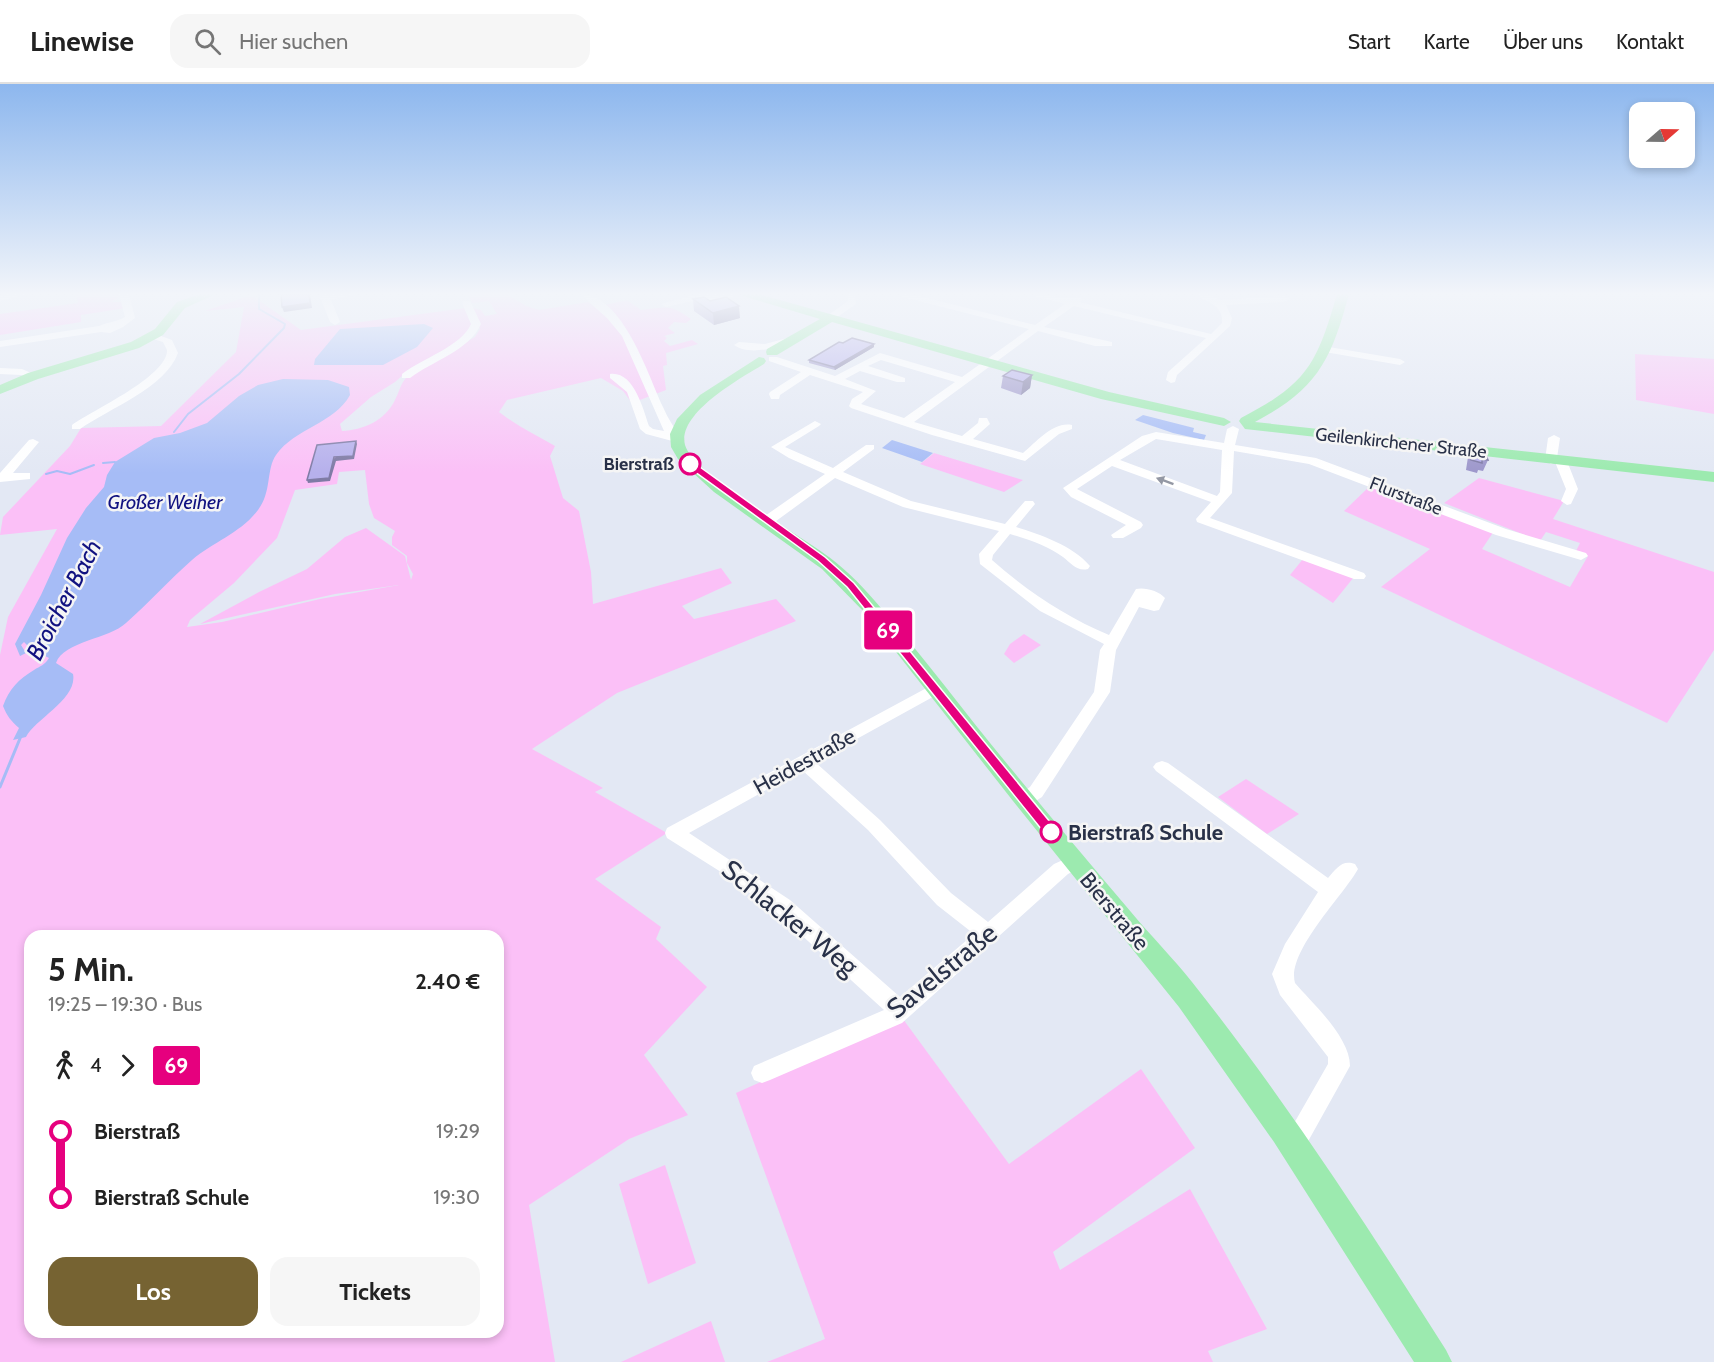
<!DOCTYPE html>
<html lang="de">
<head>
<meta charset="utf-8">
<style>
  body { margin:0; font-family:Cabin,sans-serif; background:#f6f6f6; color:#222; height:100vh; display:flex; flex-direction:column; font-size:22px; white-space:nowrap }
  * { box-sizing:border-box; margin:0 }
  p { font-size:20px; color:#767676 }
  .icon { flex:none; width:33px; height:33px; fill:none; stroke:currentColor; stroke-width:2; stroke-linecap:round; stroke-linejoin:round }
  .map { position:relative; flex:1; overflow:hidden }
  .drawer { position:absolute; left:24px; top:846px; width:480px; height:408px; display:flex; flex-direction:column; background:#fff; border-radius:18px; box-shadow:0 3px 9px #0003 }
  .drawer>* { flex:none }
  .badge { padding:0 12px; border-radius:4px; font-size:21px; line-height:39px }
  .needle { width:39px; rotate:70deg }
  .controls { position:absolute; left:1629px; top:18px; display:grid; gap:12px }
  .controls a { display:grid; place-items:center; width:66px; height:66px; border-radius:12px; background:#fff; box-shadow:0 3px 9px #0003; font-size:30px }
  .map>.badge { position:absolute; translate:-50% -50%; box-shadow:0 0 0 3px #fff }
  .legs { display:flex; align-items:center; gap:9px; height:66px; padding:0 24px; font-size:20px }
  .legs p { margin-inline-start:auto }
  .summary { display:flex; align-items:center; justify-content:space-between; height:102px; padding:0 24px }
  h1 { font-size:33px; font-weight:800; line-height:45px }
  .primary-button { display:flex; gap:12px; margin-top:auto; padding:12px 24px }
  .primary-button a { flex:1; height:69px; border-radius:18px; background:#766332; color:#fff; font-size:24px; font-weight:800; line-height:69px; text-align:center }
  .primary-button a+a { background:#f6f6f6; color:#222 }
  ul { padding:0 24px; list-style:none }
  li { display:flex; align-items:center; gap:21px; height:66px; font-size:22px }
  li i { display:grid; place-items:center; width:9px; height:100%; margin:0 8px; background:currentColor }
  li i::after { content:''; width:15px; height:15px; margin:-8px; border:4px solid; border-radius:50%; background:#fff }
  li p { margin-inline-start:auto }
  li:first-child i { background:linear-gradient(#0000 50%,currentColor 0) }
  li:last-child i { background:linear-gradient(currentColor 50%,#0000 0) }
  header { display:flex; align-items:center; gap:36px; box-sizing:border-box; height:84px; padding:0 30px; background:#fff; border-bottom:2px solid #e0e0e0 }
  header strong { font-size:28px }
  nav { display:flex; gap:33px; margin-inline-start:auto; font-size:21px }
  .search { width:420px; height:54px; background:#f6f6f6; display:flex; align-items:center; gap:15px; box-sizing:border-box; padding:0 21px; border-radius:18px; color:#767676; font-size:22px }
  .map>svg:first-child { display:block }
</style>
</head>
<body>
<header>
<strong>Linewise</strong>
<div class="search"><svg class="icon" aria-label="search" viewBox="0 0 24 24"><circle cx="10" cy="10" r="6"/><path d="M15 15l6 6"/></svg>Hier suchen</div>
<nav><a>Start</a><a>Karte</a><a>Über uns</a><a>Kontakt</a></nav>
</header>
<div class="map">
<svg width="1714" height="1278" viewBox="0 0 1714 1278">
  <rect width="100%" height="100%" fill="#e3e8f4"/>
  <path fill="#fbc0f7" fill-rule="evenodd" d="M76,210H118L119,213L112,218H124L126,224L81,231V238L0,251V230L78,219Z
    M468,210H507L526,222L539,226L588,218L595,223L627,216L641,226C668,223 670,220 691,235L686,239L674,238L668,244L675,249L664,252L667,254L664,257L670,262L692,256L698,260L666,269L667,281L663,282L666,306L632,319L623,307L601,294L507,316L499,328C517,342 536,351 555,362L550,372L563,414L579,427L591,488L593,520L721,484L732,499L682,522L694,535L776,515L796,537L617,609L532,665L603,704L595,708L667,749L595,795L661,843L656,855L707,903L644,971L688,1031L629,1055L529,1121L555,1278H0V571L8,533L57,445L0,451L3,433L70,362L81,344L161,342L236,268L244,223L205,227L251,211L301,246L466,224L473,246L451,262L411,284L395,298L371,313L340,340L342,347C363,346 385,337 395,316C402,302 400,297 415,286C434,274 456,265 475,253L480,245L473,224L481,226L485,232L497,230L489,217L472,219ZM365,386L369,420L374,434L395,447L392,453V461L407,472V479L413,490L411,496L405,472L366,444L345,453L307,485L259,508L200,540L335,510L399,501L320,515L222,538L187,543L190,536L234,499L277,454L295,406L337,400L339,388ZM30,852H498V1248H30Z
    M1635,270L1714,275V330L1636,316Z
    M934,369L1023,396L1004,408L920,380Z
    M1479,394L1564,417L1553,435L1714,488V566L1667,639L1381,503L1430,465L1344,427L1371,401L1494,447L1482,465L1570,503L1588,472L1576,467L1580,459L1546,448L1540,457L1444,419Z
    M1303,475L1354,493L1333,519L1290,491Z
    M1024,550L1041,561L1014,579L1004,570L1010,560Z
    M1246,695L1299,730L1267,750L1218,713Z
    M903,935L1009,1080L1141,985L1195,1064L1053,1168L1060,1186L1190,1105L1267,1245L1208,1267L1213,1278H767L825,1255L736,1009Z
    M665,1081L696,1179L648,1200L619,1100Z
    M711,1237L725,1278H621Z"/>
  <path fill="#a6bcf6" d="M424,240L433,244L417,263L383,281H314L315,275L340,245Z
    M283,295L328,296L349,303L350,311C334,340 295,344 276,371C266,385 272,408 258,426C241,449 213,458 192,476C169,496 149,519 126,539C109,555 64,557 56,579L73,590C78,615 35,635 26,653L13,656L19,644C11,637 7,632 3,622C9,605 19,595 34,586C40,582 45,581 49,574L31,565L24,558L21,561L26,569L20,572L15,560L41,511L67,454L86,424L104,403L107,391L115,378L154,354L180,349L207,339L239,312L258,301Z
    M1143,331L1194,344L1193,348L1206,351L1204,356L1173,349L1135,336Z
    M892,356L933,369L922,378L882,364Z"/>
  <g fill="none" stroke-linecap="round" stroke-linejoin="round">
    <path stroke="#a6bcf6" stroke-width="2" d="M174,348L188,330L239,290L284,244L285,240L259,225V210
      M103,379L115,378
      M46,390L57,387L70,390L94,381"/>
    <path stroke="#a6bcf6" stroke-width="3" d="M0,703L21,652"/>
    <path fill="#fff" fill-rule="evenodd" d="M9,210H27L0,217V211Z
      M119,210H129L135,234L123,243L110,249L101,248L0,263V257L99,242C108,238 116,238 125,233Z
      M319,210H356L331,216L340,238L335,241L330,238Z
      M580,210C623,210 648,291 663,323C668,335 675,345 682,355L680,357L676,358L646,350L640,345L627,308L610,294V290C634,287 643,325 649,342L653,345L664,347L622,252L607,234Z
      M697,210H739L726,216H697L666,223L661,220Z
      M847,210H855L856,220L833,236H827V232L848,217Z
      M902,210H911L1035,241L1065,220L1034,212L1033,210C1047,210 1064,217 1077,212L1082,215L1079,218L1211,250L1222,239C1224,220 1206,219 1196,210H1207L1220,216L1284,212L1289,215L1284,218L1226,221L1232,234L1230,242L1177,291L1175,298L1171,299L1166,296L1168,288L1206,254L1074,222L1044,243L1112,258V262H1095L1038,247L914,338L962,352L978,339L979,334H987L990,340L973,355L1023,369C1036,358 1054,337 1072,341V345L1059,350L1025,377L932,351L851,324L849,322L852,315L863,308L810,291L780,311L779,315H771L769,310L770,308L801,288L769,277V273H777L835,292L880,269L962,293L1029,245L903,213ZM881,276L955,298L904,334L861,320L876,307L845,295L860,287L897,298H905V294L868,282Z
      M464,217H470L481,240C469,267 432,277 410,294H402V290C421,275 462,262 471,240L462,219Z
      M153,249L172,256L178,269C165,304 110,324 80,345H72V341C93,326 168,292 167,266L163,258L150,254V250Z
      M795,252L800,255L798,257C780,262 751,273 734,261L739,258L765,260Z
      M1323,262L1400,275L1405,278L1400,281L1319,267V263Z
      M0,284L22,285L38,292L33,295L21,291L0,290Z
      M815,337L821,340L819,342L785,363L833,384L866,361H874V365L843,388L911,417L1005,440L1025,417H1033L1035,420L1016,443C1041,451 1072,461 1090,482L1088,485C1077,488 1071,479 1063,473C1048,462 1028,455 1010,450L993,471L992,476C1027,507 1066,533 1109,551L1136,505C1145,503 1159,507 1165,514L1159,526L1154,527L1139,523L1116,566L1110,608L1042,713C1034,718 1028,724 1018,721L1015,716L1018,711L1030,703L1094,608L1100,566L1104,560L1040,527L980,480L979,470L999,447L903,423L835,394L772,440H762L760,437L762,434L825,390L789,374L771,363Z
      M1233,342L1239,345L1235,361L1316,374L1506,445L1586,469L1588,472L1581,476L1496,451L1309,380L1234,367L1232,409L1210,434L1364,489L1366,492L1364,495H1354L1197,438L1196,435L1211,418L1112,382L1077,405L1141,438L1143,441L1141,444L1123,454H1113L1111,451L1126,441L1071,413L1063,404L1142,352L1156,348L1224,359L1227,345ZM1156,355L1222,366L1220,408L1217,412L1120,376Z
      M1554,351L1560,354L1557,374H1565L1567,377L1578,405L1571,420L1567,421L1561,417L1566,405L1555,378L1551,380L1545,376L1548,354Z
      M33,355L39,358L13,389H30V395L0,398V389L29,356Z
      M934,600L940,601L942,605L940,609L815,678L880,736L951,809L988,838L1054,780L1074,771L1081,773L1083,778L1081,783L1068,790L902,939L770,996L762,999L754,996L751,989L754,982L884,926L776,828L721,788L667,754L665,749L667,744ZM802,686L868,746L937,821L974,850L900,913L790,816L689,749Z
      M1162,677L1168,679L1328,794C1336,785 1342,775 1355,780L1358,785C1344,811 1286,868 1295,899C1313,920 1350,953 1350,982L1301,1070L1293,1074L1285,1070L1281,1062L1328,980V973L1280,911L1272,890L1285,860L1318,808L1156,687L1153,683L1156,679Z"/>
    <path fill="#9ceaaf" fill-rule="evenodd" d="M200,210H216L185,224L163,251L139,264L38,295L0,310V301L28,289L131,258L155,245L177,218Z
      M741,210H758L1109,308L1224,334L1231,338L1224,342L1101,315L832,238L777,271H767L766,268L767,265L820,235L743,212Z
      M1337,210H1349C1331,277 1317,305 1255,338L1714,388V398L1245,345L1239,337L1241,334C1307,300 1317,280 1337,210Z
      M759,273L764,274L766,277L764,280C741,294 677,329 685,361C693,390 801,452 829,473C849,488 865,505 881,524C927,577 968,633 1013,687C1052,735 1092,782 1131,828C1151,852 1173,874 1192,898C1285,1015 1366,1140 1446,1266L1452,1278H1414L1274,1058L1179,923L1013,717L867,531L822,485L714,408L678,375L671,363L670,350L677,335L700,311Z"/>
  </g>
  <path fill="#9d97cb" d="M693,215L740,234L714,241L694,227Z
    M843,259L874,260V263L835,286L809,279V276Z
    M1032,291L1030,304L1021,311L1001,304L1003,292Z
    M1473,363L1488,376L1483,387L1478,386L1477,389L1466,386L1468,373Z"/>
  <path fill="#7f7ba5" d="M309,210H310L312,224L284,228L282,223Z
    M739,222L740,234L714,241L713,229Z
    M874,260V263L835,286L834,283Z
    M1032,291L1030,304L1021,311L1023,298Z
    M356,357L357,360L354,375L336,377L330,397L308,399L307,396Z"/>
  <path fill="#b6b0ec" stroke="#7f7ba5" stroke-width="1.5" d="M281,210H309L310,219L282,223Z
    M704,213L710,217L726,213L739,222L713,229L693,215Z
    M852,254L874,260L834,283L809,276L839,258L843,259Z
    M1012,286L1032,291L1023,298L1003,292Z
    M356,357L353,372L334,373L329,394L307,396L317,361Z
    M1473,363L1484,366L1488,376L1482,375V379L1471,376Z"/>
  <defs><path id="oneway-solid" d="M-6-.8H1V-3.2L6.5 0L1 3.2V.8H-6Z" transform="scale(1.5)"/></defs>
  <use fill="#9498a4" href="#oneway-solid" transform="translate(1165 397) rotate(-160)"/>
  <linearGradient id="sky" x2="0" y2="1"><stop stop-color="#8db7ee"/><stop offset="0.54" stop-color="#f2f5fa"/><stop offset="1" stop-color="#f2f5fa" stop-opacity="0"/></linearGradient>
  <rect width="1714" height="389" fill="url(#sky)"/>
  <path fill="#e6007e" stroke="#fff" stroke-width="1.5" d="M687,378H693L825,473L854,499L1055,744L1057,748L1055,751H1046L847,503L818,477L687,382Z"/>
  <g fill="#fff" stroke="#e6007e" stroke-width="3">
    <circle cx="690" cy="380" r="10"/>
    <circle cx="1051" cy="748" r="10"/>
  </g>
  <g text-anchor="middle" stroke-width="5" stroke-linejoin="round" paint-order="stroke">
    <g font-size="18" fill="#293148" stroke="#f5f5f5">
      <text transform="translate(1401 359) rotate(6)" y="6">Geilenkirchener Straße</text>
      <text transform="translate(1406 412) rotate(21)" y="6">Flurstraße</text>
    </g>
    <g font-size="18" font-weight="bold" fill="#293148" stroke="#f5f5f5" text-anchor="end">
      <text x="674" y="386">Bierstraß</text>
    </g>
    <g font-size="20" font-style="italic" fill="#111281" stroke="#f5f5f5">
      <text x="165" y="425">Großer Weiher</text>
    </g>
    <g font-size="22" fill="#293148" stroke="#f5f5f5">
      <text transform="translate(804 677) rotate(-29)" y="8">Heidestraße</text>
      <text transform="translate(1115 827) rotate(50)" y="8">Bierstraße</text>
    </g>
    <g font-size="22" font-weight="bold" fill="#293148" stroke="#f5f5f5" text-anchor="start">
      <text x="1068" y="756">Bierstraß Schule</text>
    </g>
    <g font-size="24" font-style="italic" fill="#111281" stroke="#f5f5f5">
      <text transform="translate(64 516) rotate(-62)" y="8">Broicher Bach</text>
    </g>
    <g font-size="27" fill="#293148" stroke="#f5f5f5">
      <text transform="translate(790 834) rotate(39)" y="9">Schlacker Weg</text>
      <text transform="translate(942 887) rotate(-39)" y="9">Savelstraße</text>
    </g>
  </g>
</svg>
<div class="controls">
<a><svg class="needle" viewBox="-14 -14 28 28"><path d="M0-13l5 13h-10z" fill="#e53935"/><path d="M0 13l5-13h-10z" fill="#767676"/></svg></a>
</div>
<b class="badge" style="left:888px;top:546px;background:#e6007e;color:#fff">69</b>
<section class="drawer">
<div class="summary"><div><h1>5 Min.</h1><p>19:25 – 19:30 · Bus</p></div><b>2.40 €</b></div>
<div class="legs"><svg class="icon" aria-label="walk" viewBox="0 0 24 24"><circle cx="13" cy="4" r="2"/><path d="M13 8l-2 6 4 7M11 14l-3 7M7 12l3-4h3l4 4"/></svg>4<svg class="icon" aria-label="forward" viewBox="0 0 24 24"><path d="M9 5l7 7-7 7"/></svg><b class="badge" style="background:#e6007e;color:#fff">69</b></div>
<ul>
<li><i style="color:#e6007e"></i><b>Bierstraß</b><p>19:29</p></li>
<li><i style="color:#e6007e"></i><b>Bierstraß Schule</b><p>19:30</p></li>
</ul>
<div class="primary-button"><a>Los</a><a>Tickets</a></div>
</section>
</div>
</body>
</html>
